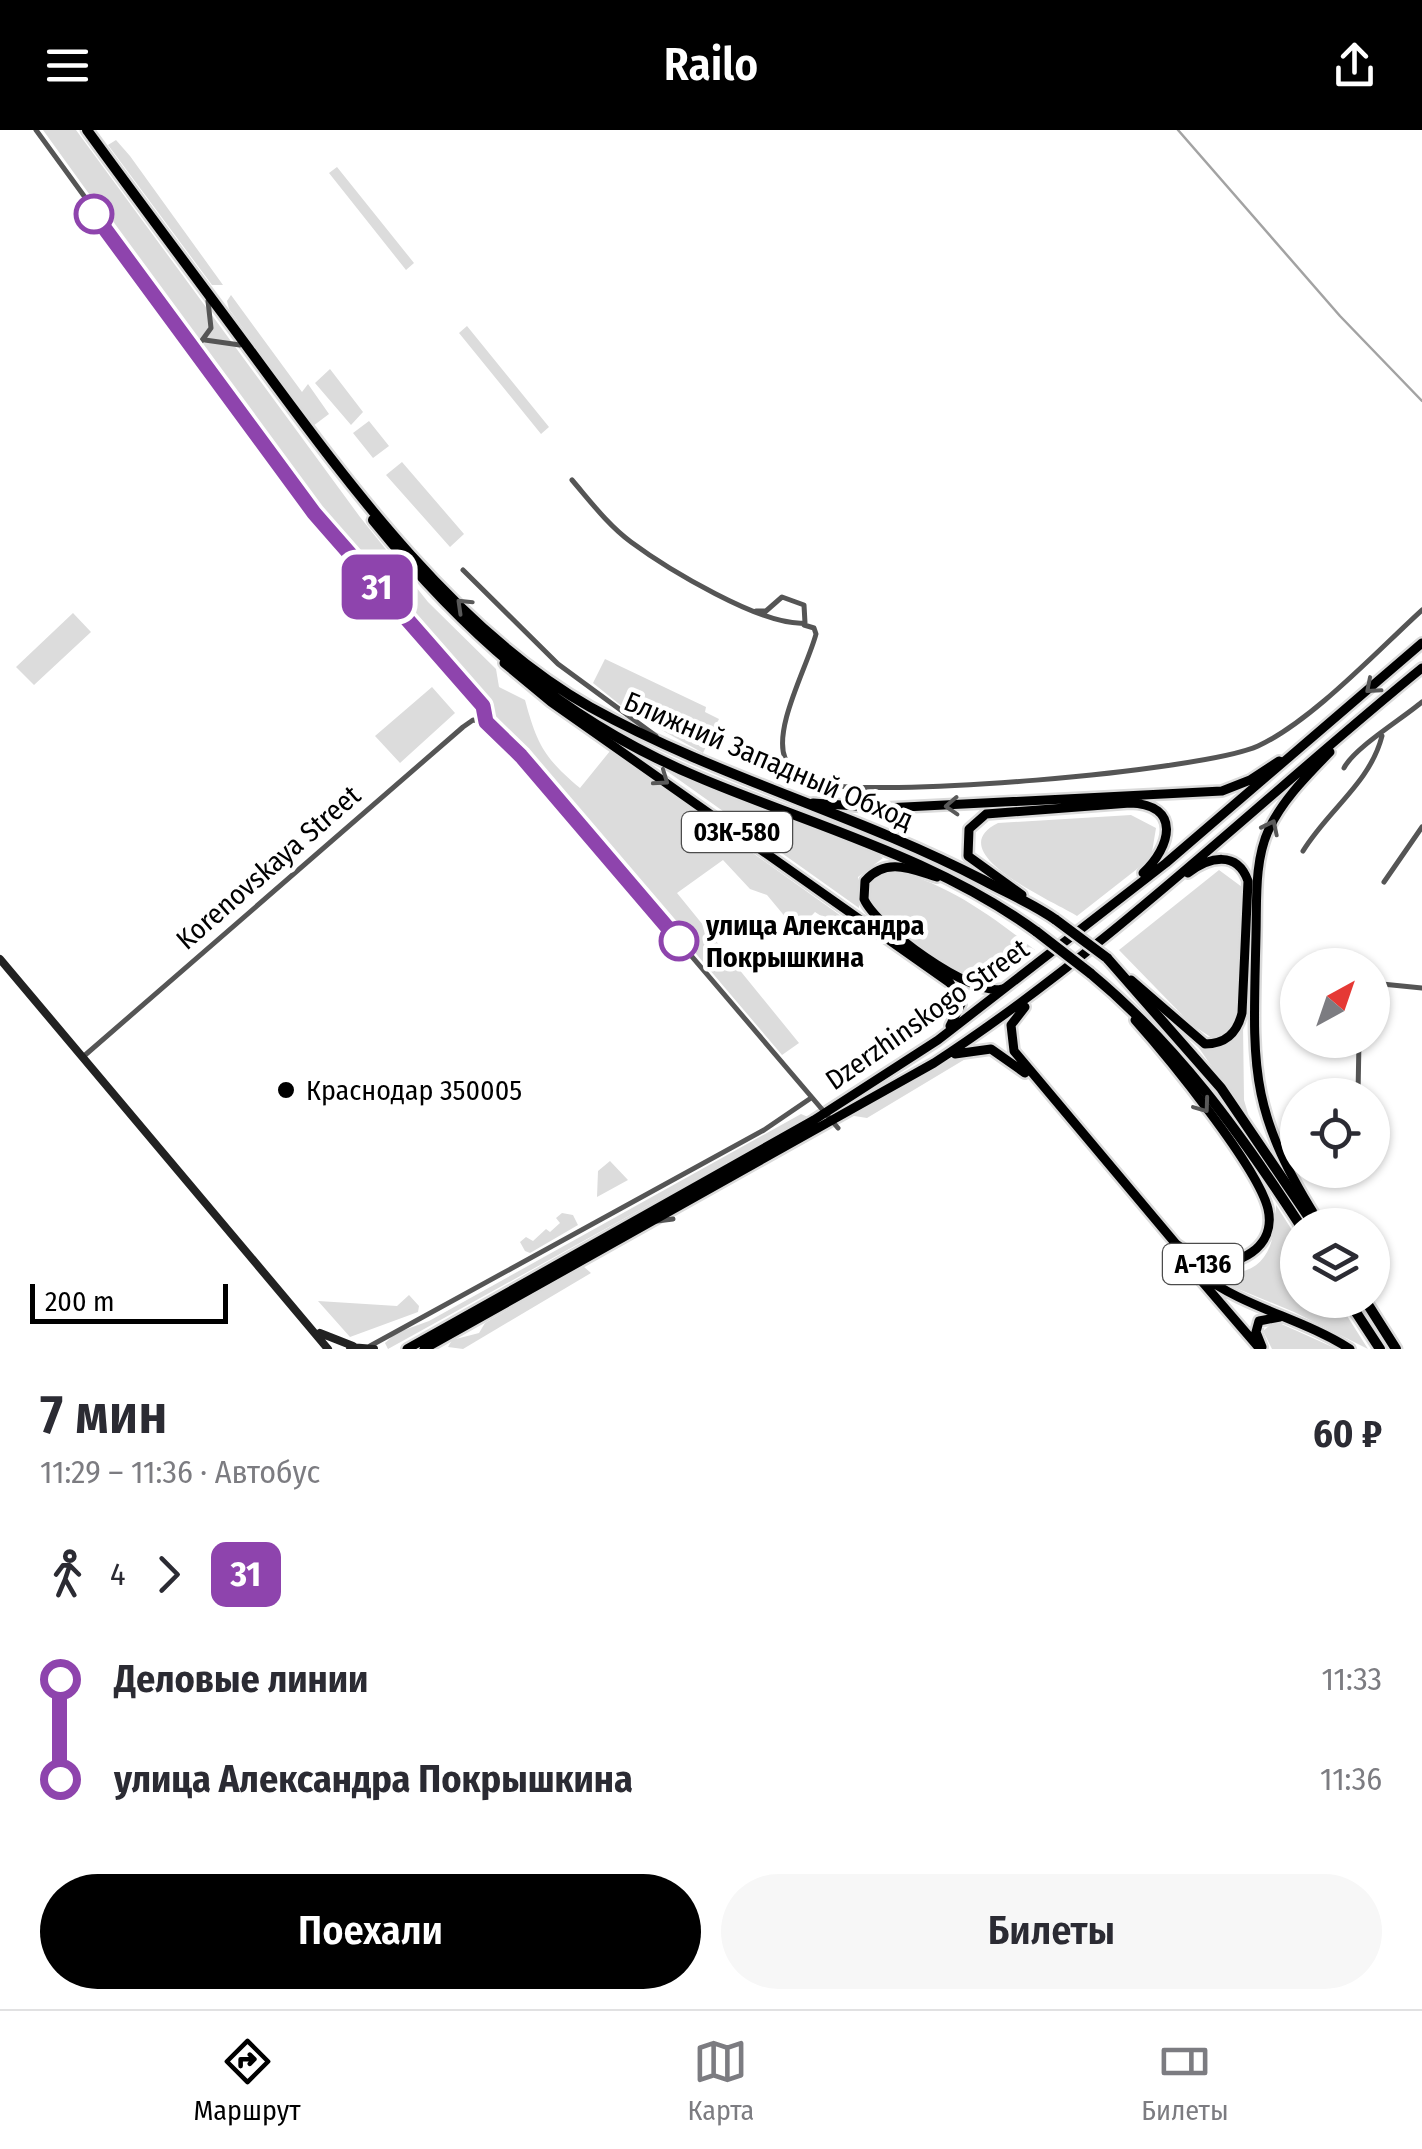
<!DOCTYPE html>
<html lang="ru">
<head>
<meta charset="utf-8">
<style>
  body { margin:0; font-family:"Fira Sans Condensed",sans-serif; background:#f7f7f7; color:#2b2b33; height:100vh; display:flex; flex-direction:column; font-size:38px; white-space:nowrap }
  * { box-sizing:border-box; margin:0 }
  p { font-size:32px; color:#7c7c81 }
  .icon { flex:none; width:55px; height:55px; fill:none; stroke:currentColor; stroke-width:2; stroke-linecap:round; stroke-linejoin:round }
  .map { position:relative; height:1219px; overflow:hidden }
  .sheet { display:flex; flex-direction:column; background:#fff; flex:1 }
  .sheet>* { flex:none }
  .badge { padding:0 20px; border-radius:15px; font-size:35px; line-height:65px }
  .needle { width:65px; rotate:40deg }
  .fabs { position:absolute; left:1280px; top:818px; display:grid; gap:20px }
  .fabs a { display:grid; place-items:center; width:110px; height:110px; border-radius:50%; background:#fff; box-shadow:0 2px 8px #0004; font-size:50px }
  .scale { position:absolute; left:30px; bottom:25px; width:198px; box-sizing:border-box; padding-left:10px; border:5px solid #000; border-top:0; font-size:28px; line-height:35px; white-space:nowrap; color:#000; -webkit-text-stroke:8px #fff; paint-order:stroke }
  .map>.badge { position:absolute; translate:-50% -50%; box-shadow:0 0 0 5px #fff }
  .legs { display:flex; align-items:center; gap:15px; height:110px; padding:0 40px; font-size:32px }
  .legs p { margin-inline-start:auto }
  .head { display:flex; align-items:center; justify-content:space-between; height:170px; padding:0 40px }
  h1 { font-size:55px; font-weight:600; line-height:75px }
  .primary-button { display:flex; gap:20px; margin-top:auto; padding:20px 40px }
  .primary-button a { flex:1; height:115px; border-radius:60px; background:#000; color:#fff; font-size:40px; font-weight:600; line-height:115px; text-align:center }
  .primary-button a+a { background:#f7f7f7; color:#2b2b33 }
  ul { padding:0 40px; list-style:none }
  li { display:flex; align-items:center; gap:35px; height:100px; font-size:38px }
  li i { display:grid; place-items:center; width:15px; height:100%; margin:0 12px; background:currentColor }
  li i::after { content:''; width:25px; height:25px; margin:-12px; border:8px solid; border-radius:50%; background:#fff }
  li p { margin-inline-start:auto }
  li:first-child i { background:linear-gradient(#0000 50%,currentColor 0) }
  li:last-child i { background:linear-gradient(currentColor 50%,#0000 0) }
  header { display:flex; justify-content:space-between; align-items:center; height:130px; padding:0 40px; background:#000; color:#fff; font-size:45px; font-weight:600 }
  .menu { display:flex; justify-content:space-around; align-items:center; height:140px; border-top:2px solid #e1e1e2; background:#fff; font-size:28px; color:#7c7c81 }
  .menu a { display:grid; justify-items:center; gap:5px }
  .menu .current { color:#000 }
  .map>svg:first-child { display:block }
</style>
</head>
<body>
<header><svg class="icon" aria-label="menu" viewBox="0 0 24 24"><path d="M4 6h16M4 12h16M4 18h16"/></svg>Railo<svg class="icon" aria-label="share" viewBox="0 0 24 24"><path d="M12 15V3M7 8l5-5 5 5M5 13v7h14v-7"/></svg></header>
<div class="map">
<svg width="1422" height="1219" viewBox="0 0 1422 1219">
  <rect width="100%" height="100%" fill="#fff"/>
  <path fill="#dcdcdc" d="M43,0H76L360,387L428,472L496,539L499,557L525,570C537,614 544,628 580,658L610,621L851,793L847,803L815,782L797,801L767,765L750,759L723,730L677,763L799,913L782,925L348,414L275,322Z
    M116,10L130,26L223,155H212L108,15Z
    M337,37L414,133L406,140L329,43Z
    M231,165L302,262L308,254L329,284L313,296L229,179L227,171Z
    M467,196L549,297L541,304L459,203Z
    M330,239L363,282L351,295L315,253Z
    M369,291L389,316L373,328L353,303Z
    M402,332L464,404L450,417L386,345Z
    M73,483L91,502L34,555L16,537Z
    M605,529L706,577L705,582L719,589L703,623L629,582L593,553Z
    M432,557L455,583L400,633L375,606Z
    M668,642L876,723L883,728L858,747L859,778Z
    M1131,685L1156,698L1151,728L1077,786C1051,770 939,722 998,693Z
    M889,740C943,750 992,786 1035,820L1006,842L967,848C935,825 872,797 867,756Z
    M1219,740L1242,757L1238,886L1230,901L1212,908L1191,894L1119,820Z
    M1243,894L1244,970L1251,994L1199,918L1224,916Z
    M977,922L867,988L848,985L952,927Z
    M801,984L808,987L388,1219L385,1213L396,1203L429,1191Z
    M610,1031L628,1050L597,1067L598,1041Z
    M1276,1075L1297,1108L1298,1170H1337L1368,1219L1294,1182L1226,1154L1206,1140C1258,1152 1276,1126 1276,1075Z
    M562,1083L573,1085L578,1095L530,1123L525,1121L520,1112L526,1107L533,1111L546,1099L550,1102L560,1093L556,1088Z
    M583,1136L591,1143L463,1219L448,1217L452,1210L479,1203L485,1193Z
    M409,1165L419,1176L418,1182L350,1207L318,1171L397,1176Z
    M1275,1191L1337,1219H1272L1263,1201Z"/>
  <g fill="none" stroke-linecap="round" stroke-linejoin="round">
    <path stroke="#a3a3a3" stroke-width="2.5" d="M1178,0L1340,186L1422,271"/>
    <defs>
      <path id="primary" d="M504,533L551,572L950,853L961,874L950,896
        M813,673L885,678L1222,661L1250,650L1279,631
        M937,747C911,739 886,727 865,751L864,769C876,797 971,867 1002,859
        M1022,765L968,726L969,699L986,684L1130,673C1182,675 1171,717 1143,743
        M1131,850L1205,914C1226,914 1237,903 1242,883L1248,751C1237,720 1209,727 1188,743
        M1025,877L1011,895L1014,921L1176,1114L1205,1134C1237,1137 1277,1118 1268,1079C1258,1037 1167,926 1135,890
        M955,924L991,919L1025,943
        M1321,1095C1247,979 1253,938 1256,805C1257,771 1254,731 1269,699C1283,669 1308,645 1330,622
        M1174,1119L1260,1219
        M1199,1143C1244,1178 1302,1188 1350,1219
        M1262,1217L1256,1202L1259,1191L1280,1187
        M407,1219L814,990L938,910L1166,733L1422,513
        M424,1219L934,933C1109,819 1260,670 1422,538"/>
      <path id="highway" d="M87,0C140,73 195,146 249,219C342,345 451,498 590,577C716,647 856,684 983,750C1007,763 1034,774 1056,790
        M373,390C467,506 564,592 705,650C818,697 937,729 1037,802
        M1107,828L1221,958L1314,1095
        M1090,843C1177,915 1239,1001 1300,1095
        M1348,1170L1380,1219
        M1365,1170L1396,1219"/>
    </defs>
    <use href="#primary" stroke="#dbdbdb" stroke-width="14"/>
    <use href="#highway" stroke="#dbdbdb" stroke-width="15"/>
    <path stroke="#555" stroke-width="5" d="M36,0L315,383L483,576L486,592L521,626L838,998
      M205,210L240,215
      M195,220L211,198L208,171
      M572,350C590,371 608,395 631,412C666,438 763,497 805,493L804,475L782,467L766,481H756
      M463,440L558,534L656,606
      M804,495L814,498L816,504C808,535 773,598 785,628C790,640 800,648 812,652C870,670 1203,641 1258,616C1312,591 1377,521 1422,480
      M1344,638C1354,618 1402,589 1422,572
      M1303,721C1328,680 1370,653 1382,606
      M1384,752L1422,697
      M1372,853L1422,858
      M84,926L463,597L473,590L486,592
      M1358,965L1359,910
      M657,1091L673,1089
      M370,1216L764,1000L811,968"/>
    <path stroke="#222" stroke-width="8" d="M0,829L328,1219
      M320,1203L353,1216
      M350,1217L374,1219"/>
    <use href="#primary" stroke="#000" stroke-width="9"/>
    <use href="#highway" stroke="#000" stroke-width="10"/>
    <defs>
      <path id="highway-bridge" d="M1056,790L1107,828
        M1037,802L1090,843"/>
    </defs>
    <use href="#highway-bridge" stroke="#dbdbdb" stroke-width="15" stroke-linecap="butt"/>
    <use href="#highway-bridge" stroke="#000" stroke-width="10"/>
  </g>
  <defs><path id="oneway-chevron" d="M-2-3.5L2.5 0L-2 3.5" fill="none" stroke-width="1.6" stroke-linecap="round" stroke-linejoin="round" transform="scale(2.5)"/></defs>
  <g stroke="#595959">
    <use href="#oneway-chevron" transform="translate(463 475) rotate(-136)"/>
    <use href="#oneway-chevron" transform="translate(1372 557) rotate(139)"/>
    <use href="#oneway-chevron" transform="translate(662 649) rotate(35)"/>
    <use href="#oneway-chevron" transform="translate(952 676) rotate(177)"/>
    <use href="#oneway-chevron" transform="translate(1271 697) rotate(-64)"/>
    <use href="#oneway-chevron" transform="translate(1203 976) rotate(54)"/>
  </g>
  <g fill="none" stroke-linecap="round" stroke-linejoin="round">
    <defs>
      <path id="line-1" d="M94,84L314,383L483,576L486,592L521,626L679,811"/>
    </defs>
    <use href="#line-1" stroke="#fff" stroke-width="22"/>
    <use href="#line-1" stroke="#8e44ad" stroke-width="15"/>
  </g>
  <g fill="#fff" stroke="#8e44ad" stroke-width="5">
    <circle cx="94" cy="84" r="18"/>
    <circle cx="679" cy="811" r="18"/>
  </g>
  <circle fill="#000" stroke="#fff" stroke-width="4" cx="286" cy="960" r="10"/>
  <g text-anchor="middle" stroke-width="9" stroke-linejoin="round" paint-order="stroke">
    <g fill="#fff" stroke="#4c4c4c" stroke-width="2.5">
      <rect x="682" y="682" width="110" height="40" rx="8"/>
      <rect x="1163" y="1114" width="80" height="40" rx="8"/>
    </g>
    <g font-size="25" font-weight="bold" fill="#000">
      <text x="737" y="711">03К-580</text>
      <text x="1203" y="1143">А-136</text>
    </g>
    <g font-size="28" fill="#000" stroke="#fff">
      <text transform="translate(769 630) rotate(23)" y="10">Ближний Западный Обход</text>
      <text transform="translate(268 737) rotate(-41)" y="10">Korenovskaya Street</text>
      <text transform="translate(927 884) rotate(-35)" y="10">Dzerzhinskogo Street</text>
    </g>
    <g font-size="28" font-weight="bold" fill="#000" stroke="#fff" text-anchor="start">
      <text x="706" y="805">улица Александра<tspan x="706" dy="32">Покрышкина</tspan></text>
    </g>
    <g font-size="28" fill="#000" stroke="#fff" text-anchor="start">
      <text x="306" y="970">Краснодар 350005</text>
    </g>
  </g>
</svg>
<div class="fabs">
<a><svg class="needle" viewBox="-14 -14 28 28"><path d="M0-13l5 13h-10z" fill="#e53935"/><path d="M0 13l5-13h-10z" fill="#7c7c81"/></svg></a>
<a><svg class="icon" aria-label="locate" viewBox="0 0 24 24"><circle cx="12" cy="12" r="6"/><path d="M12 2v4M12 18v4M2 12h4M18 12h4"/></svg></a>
<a><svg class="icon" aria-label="layers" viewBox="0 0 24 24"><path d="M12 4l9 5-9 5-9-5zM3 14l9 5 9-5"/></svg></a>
</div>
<div class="scale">200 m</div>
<b class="badge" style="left:377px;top:457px;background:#8e44ad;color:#fff">31</b>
</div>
<section class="sheet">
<div class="head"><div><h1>7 мин</h1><p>11:29 – 11:36 · Автобус</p></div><b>60 ₽</b></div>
<div class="legs"><svg class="icon" aria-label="walk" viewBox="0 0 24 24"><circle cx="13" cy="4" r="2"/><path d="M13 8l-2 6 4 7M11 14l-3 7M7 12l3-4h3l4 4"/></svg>4<svg class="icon" aria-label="forward" viewBox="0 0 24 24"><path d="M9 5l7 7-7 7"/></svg><b class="badge" style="background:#8e44ad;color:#fff">31</b></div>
<ul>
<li><i style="color:#8e44ad"></i><b>Деловые линии</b><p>11:33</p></li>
<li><i style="color:#8e44ad"></i><b>улица Александра Покрышкина</b><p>11:36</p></li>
</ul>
<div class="primary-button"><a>Поехали</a><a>Билеты</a></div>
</section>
<nav class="menu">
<a class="current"><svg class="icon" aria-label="directions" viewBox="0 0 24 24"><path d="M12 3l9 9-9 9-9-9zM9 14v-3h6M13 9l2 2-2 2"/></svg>Маршрут</a>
<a><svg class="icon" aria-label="map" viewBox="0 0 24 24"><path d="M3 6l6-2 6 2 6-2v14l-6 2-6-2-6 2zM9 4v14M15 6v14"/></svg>Карта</a>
<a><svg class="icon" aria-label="tickets" viewBox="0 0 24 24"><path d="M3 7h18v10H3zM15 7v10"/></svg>Билеты</a>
</nav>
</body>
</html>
